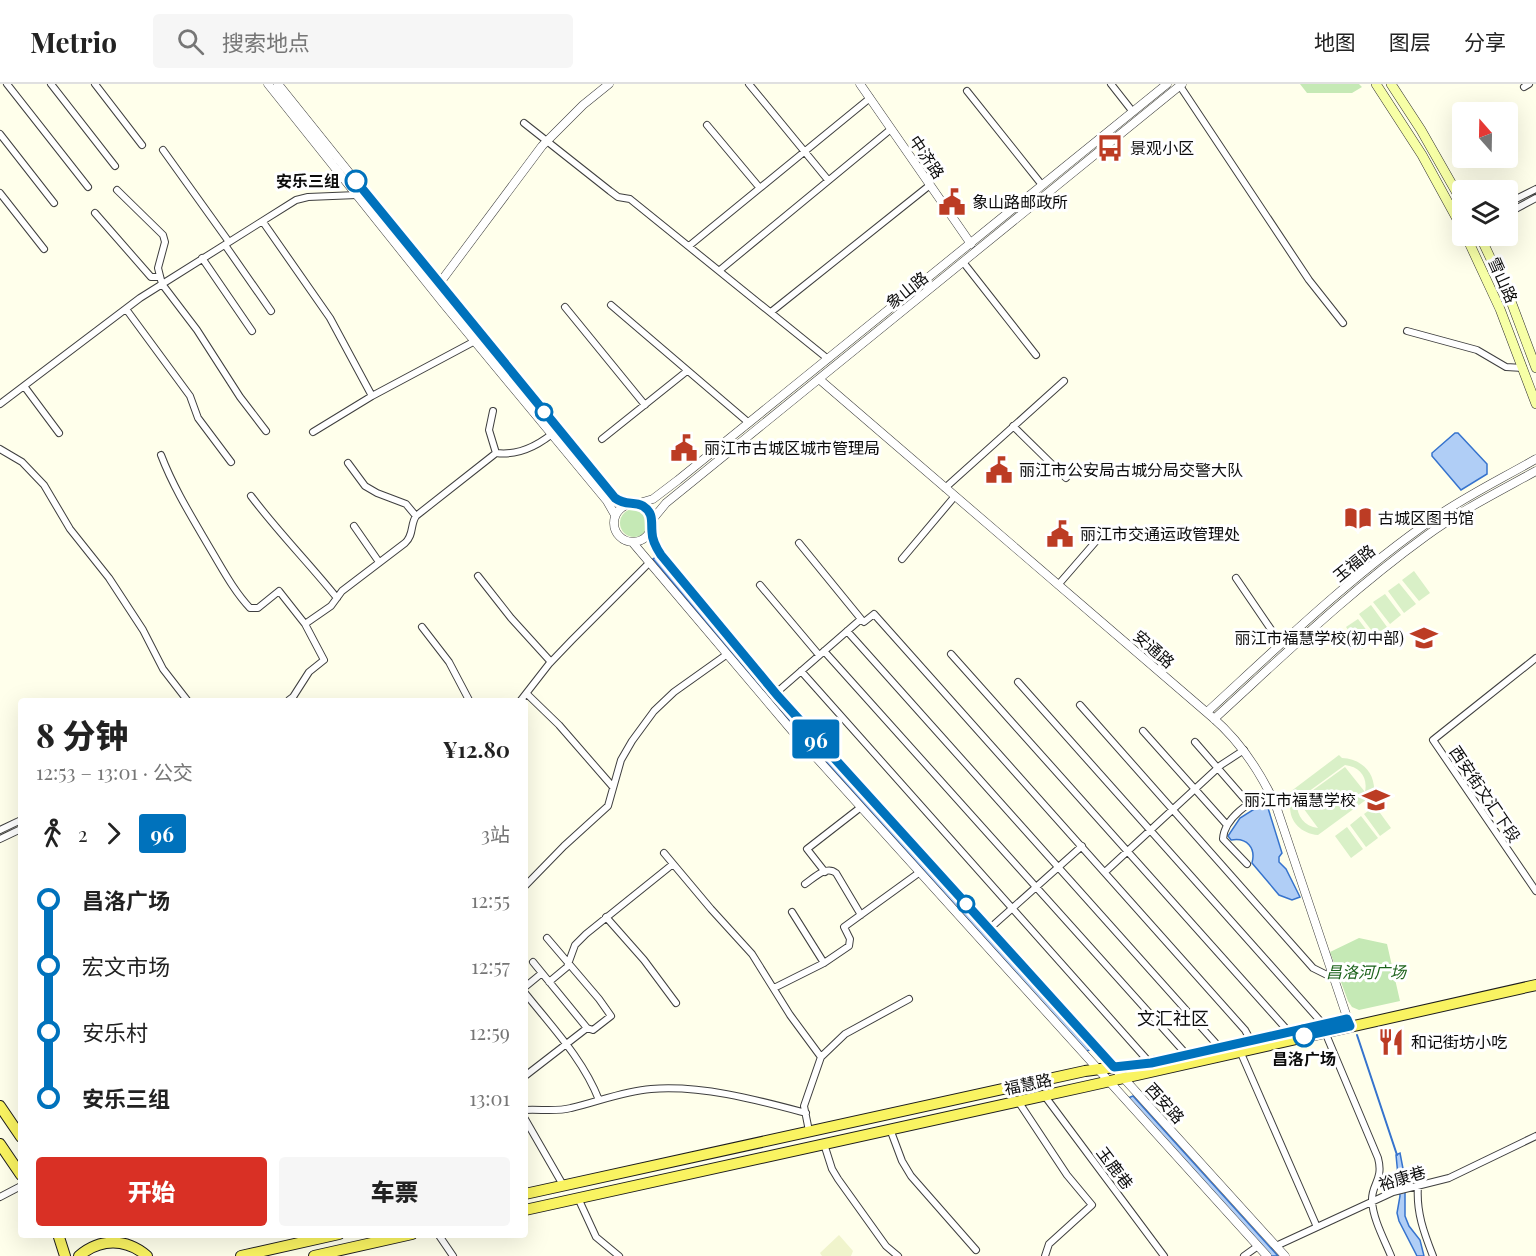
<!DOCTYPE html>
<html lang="zh">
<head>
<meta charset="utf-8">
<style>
  body { margin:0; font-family:"Playfair Display","Noto Sans SC",serif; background:#f6f6f6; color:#222; height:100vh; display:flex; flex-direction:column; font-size:22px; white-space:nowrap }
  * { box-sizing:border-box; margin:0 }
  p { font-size:20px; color:#767676 }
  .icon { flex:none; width:33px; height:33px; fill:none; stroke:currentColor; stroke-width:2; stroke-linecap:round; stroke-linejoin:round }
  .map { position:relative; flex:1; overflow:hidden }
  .sheet { position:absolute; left:18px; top:614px; width:510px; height:540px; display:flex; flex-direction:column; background:#fff; border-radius:6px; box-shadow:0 6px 24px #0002 }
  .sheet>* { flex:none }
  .badge { padding:0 12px; border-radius:4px; font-size:21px; line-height:39px }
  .needle { width:39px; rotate:340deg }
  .tools { position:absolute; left:1452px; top:18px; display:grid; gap:12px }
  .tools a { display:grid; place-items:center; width:66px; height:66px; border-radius:6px; background:#fff; box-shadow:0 6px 24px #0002; font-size:30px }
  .map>.badge { position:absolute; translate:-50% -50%; box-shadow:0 0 0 3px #fff }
  .legs { display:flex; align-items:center; gap:9px; height:66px; padding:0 18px; font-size:20px }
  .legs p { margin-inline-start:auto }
  .overview { display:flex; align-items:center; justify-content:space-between; height:102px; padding:0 18px }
  h1 { font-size:33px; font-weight:800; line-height:45px }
  .primary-button { display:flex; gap:12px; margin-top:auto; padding:12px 18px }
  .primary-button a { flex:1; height:69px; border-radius:6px; background:#d93025; color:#fff; font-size:24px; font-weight:800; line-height:69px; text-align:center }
  .primary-button a+a { background:#f6f6f6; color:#222 }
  ul { padding:0 18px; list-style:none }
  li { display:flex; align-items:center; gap:21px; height:66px; font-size:22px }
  li i { display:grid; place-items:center; width:9px; height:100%; margin:0 8px; background:currentColor }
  li i::after { content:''; width:15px; height:15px; margin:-8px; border:4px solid; border-radius:50%; background:#fff }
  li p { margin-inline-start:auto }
  li:first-child i { background:linear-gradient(#0000 50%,currentColor 0) }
  li:last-child i { background:linear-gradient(currentColor 50%,#0000 0) }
  header { display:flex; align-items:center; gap:36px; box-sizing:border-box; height:84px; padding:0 30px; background:#fff; border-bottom:2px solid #e0e0e0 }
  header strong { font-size:28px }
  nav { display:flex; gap:33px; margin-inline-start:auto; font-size:21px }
  .search { width:420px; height:54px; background:#f6f6f6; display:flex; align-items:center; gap:15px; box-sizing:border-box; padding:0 21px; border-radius:6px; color:#767676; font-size:22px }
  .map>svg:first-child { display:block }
</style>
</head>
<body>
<header>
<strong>Metrio</strong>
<div class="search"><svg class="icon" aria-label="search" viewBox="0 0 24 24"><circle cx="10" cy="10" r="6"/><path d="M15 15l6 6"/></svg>搜索地点</div>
<nav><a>地图</a><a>图层</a><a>分享</a></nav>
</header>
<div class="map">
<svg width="1536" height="1172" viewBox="0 0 1536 1172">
  <rect width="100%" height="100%" fill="#ffffeb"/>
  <path fill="#f0f4cc" d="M839,1151L853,1167L851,1172H822L820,1169Z"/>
  <path fill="#c5e9b5" d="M1300,0H1359L1362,3L1352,9H1307Z
    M620 439a14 14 0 1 1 28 0a14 14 0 1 1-28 0Z
    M1359,854L1387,860L1400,917L1359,926L1352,923L1348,917L1330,868Z"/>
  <path fill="#d9f0c7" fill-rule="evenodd" d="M1414,487L1430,509L1419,517L1402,496Z
    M1399,499L1416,520L1404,529L1388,507Z
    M1385,510L1401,531L1390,540L1373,518Z
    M1371,521L1387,543L1375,551L1359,530Z
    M1358,535L1374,556L1362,565L1346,543Z
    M1339,671L1342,674C1362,675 1376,689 1374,710L1318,751C1297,749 1285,732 1292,711L1290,708ZM1345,681C1360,683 1368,693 1365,708L1345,683L1298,717L1318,744C1303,742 1296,731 1297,716Z
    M1375,722L1391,744L1380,752L1364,730Z
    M1361,732L1378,754L1366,763L1350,741Z
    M1347,743L1363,765L1351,774L1335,752Z"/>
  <path fill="#b0cef6" stroke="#3673cd" stroke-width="1.5" d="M1455,349H1458L1487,380V390L1461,406L1432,372V369Z
    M656,473L776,616L1090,966L1086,967L773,619L653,475Z
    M1259,722L1268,724L1282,769L1279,773V778L1286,785L1300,813L1292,816L1279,811L1252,779C1256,764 1247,753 1231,756L1228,752L1240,734Z
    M1133,1012L1278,1172H1270L1128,1014Z
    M1400,1069L1405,1095V1132L1409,1142L1420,1156L1424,1172H1417L1399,1137L1397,1129L1400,1112L1396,1071Z"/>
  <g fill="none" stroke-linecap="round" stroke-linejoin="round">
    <path stroke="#3673cd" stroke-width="2" d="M1357,951L1397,1071"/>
    <defs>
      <path id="minor" d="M7,0L88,103
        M51,0L115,82
        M95,0L142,61
        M749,0L828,96
        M1111,0L1133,28
        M1180,2L1309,196L1343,239
        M1524,3L1529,0
        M967,7L1042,101
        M524,39L610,107L618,113L630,115L828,275
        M707,41L759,103
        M0,50L54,119
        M163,66L229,158
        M117,106L163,151L165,158L158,184L162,200L197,246L240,313L266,347
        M0,109L44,165
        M1508,119L1536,105
        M95,129L151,193H159
        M1508,129L1536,114
        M263,138L330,234L372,312
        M225,161L271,227
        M689,162L870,14
        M202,174L252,247
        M963,178L1036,271
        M720,186L891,45
        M611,221L749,339
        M565,223L645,321
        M126,225L190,312L198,334L231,378
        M771,228L930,101
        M1407,247L1477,266L1506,283L1523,284
        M24,302L59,349
        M0,320L140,214L296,116L308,113L357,111
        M493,327L489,346L496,369
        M1013,342L1066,394
        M313,348L372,312L475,257
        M602,355L687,287
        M0,365L22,378L44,401L70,445L109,494L143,546L163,585L187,616
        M161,371C174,405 193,435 211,466C223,486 234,507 250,524H258L279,507L305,540L324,576L309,588L293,613L289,616
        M348,379L365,402L377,409L406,420L416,432
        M945,404L1064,297
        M251,412C278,448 309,479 337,514
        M354,442L379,478
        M799,459L861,535
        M902,475L955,412
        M478,492L511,534L551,578
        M1236,494L1281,560
        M760,501L819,571
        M1058,501L1104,448
        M305,540L331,522L342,507L405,459C414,451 410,441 416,432L496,369C519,372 541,360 558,345
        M422,543L449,578L469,616
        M847,547L1220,964
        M824,567L1187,971
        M951,570L1289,948
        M1536,574L1433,656L1536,807
        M801,587L1150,979
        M1018,598L1323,940
        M776,609L861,535L864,538L874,530L1245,946L1251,957
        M527,610L559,641L613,703
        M521,616L549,580L572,556L650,478
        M1080,621L1313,884L1333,894
        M1143,647L1227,741
        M1195,658L1249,720
        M0,746L21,736
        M0,755L21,745
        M664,769L711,825L752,870L790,931L821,973L804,1022L809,1047
        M1247,780L1223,755C1224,733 1252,717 1269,707
        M825,788L807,765L861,723
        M1105,788L1221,681L1244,666
        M805,800C814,794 826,781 836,789L861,831
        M525,802L564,762L608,722L621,676L632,657L654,627L674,608L726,571
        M792,828L824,879
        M606,833L644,876L676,919
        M989,845L1082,762
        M547,854L599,915L611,932L593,946L587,944
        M549,898L567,883L575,861L586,850L673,780
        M525,903L542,889
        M774,904L824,879L849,862L850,855L844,843L920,788
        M525,909C552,943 583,975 599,1016
        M1325,948L1378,1074C1384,1096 1371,1100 1372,1117C1373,1135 1384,1155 1391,1172
        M1240,967L1317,1143
        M821,973L845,950L909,915
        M525,992L587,944L533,878
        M1044,1011L1164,1172
        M1018,1017L1067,1091L1092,1121L1049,1160L1045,1172
        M525,1026C540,1025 556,1028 571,1024C598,1018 623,1007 651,1005C703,1001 757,1016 806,1029
        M525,1035L563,1101
        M890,1045L902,1077L911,1092L976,1166
        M824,1060L832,1085L838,1095L886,1162L898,1172
        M1418,1102C1416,1128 1424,1149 1433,1172
        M0,1113L21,1102
        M578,1114L596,1153L619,1172
        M438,1150L453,1172
        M1276,1162L1393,1108L1449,1094L1536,1052
        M1244,1172L1258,1162"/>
      <path id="tertiary" d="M268,0L443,219L607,417L615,431
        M278,0L449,213L613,411L619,417L628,421
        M860,0L971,160
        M439,200L542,62L583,21L609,0
        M819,295L1212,633C1241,658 1260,687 1276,722L1350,942
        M614 439a19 19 0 1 1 38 0a19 19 0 1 1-38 0Z
        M636,420L653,415L678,396L1167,0
        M652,436L666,419L1182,0
        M651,447L661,471L805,643L1285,1172
        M633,459L794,649L1267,1172
        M1207,628C1280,561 1351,492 1433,435C1466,412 1501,395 1536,375
        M1214,635C1283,572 1350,507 1426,452C1460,427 1498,408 1536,387"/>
      <path id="secondary" d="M1376,0L1422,71L1462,144
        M1391,0L1421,46L1462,118
        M1466,152L1500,225L1536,320
        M1480,152L1512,220L1536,284"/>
      <path id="primary" d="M0,1022L21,1053
        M0,1060L21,1091
        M525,1110L1085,987L1161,977
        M525,1126L1088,1002L1536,901
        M58,1150L65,1172
        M79,1172C100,1154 126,1154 147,1172
        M241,1172L339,1150
        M314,1172L412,1150"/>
    </defs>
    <use href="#minor" stroke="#3f3f3f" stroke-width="8"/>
    <use href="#tertiary" stroke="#3f3f3f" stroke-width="9"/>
    <use href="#secondary" stroke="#2e2e2e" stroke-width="10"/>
    <use href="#primary" stroke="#1d1d1d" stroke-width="12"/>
    <use href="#minor" stroke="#fff" stroke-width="6"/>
    <use href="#tertiary" stroke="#fff" stroke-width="8"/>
    <use href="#secondary" stroke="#f7ffa6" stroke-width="9"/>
    <use href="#primary" stroke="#f9f361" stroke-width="10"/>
  </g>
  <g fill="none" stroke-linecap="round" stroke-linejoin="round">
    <defs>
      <path id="line-1" d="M356,97L615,414C626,422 633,417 643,422C654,429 651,438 652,448C652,456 657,465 661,471L777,611L1114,983L1151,979L1347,935L1350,942L1304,952"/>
    </defs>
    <use href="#line-1" stroke="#fff" stroke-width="14"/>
    <use href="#line-1" stroke="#0072bc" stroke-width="9"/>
  </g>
  <defs>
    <symbol id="bus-bare" viewBox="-9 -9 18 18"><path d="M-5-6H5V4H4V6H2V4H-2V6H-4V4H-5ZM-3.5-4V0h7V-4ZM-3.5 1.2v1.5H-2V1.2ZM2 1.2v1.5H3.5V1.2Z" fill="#bc3c24" stroke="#fff" stroke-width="2.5" paint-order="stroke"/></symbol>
    <symbol id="civic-bare" viewBox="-9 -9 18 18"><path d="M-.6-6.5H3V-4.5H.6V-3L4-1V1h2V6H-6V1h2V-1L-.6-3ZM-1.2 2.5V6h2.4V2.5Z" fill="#bc3c24" stroke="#fff" stroke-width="2.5" paint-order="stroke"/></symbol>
    <symbol id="library-bare" viewBox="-9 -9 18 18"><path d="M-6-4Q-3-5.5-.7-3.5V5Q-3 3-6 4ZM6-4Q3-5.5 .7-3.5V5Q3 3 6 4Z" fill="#bc3c24" stroke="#fff" stroke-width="2.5" paint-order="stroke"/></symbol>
    <symbol id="school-bare" viewBox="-9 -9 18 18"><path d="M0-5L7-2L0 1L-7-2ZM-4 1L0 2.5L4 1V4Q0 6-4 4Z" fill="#bc3c24" stroke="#fff" stroke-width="2.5" paint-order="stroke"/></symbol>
    <symbol id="restaurant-bare" viewBox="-9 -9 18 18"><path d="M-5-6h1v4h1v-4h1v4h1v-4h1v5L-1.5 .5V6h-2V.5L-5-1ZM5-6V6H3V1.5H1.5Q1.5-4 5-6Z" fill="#bc3c24" stroke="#fff" stroke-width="2.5" paint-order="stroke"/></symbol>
  </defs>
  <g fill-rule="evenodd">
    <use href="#bus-bare" x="1091" y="45" width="38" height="38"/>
    <use href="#civic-bare" x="933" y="99" width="38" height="38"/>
    <use href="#civic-bare" x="665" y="345" width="38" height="38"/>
    <use href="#civic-bare" x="980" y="367" width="38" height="38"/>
    <use href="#library-bare" x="1339" y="415" width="38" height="38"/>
    <use href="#civic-bare" x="1041" y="431" width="38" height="38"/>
    <use href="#school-bare" x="1405" y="535" width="38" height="38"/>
    <use href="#school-bare" x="1357" y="697" width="38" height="38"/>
    <use href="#restaurant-bare" x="1372" y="939" width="38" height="38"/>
  </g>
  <g fill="#fff" stroke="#0072bc" stroke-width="3">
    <circle cx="356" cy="97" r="10"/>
    <circle cx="544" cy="328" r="8"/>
    <circle cx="966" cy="820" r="8"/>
    <circle cx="1304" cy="952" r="10"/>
  </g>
  <g text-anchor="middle" stroke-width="6" stroke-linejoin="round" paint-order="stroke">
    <g font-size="16" fill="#0c0c0c" stroke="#fff" text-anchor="start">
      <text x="1130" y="70">景观小区</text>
      <text x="972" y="124">象山路邮政所</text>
      <text x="704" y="370">丽江市古城区城市管理局</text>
      <text x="1019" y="392">丽江市公安局古城分局交警大队</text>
      <text x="1378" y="440">古城区图书馆</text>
      <text x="1080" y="456">丽江市交通运政管理处</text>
      <text x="1404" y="560" text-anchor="end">丽江市福慧学校(初中部)</text>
      <text x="1356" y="722" text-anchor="end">丽江市福慧学校</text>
      <text x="1411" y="964">和记街坊小吃</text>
    </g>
    <g font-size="16" fill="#0c0c0c" stroke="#fff">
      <text transform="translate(927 73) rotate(56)" y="6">中济路</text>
      <text transform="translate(1503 196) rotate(66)" y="6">雪山路</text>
      <text transform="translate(907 206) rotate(-39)" y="6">象山路</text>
      <text transform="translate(1354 479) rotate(-39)" y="6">玉福路</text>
      <text transform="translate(1154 565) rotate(41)" y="6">安通路</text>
      <text transform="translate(1485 710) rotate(56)" y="6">西安街文汇下段</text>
      <text transform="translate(1028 1000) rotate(-12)" y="6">福慧路</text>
      <text transform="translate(1165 1019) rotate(48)" y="6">西安路</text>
      <text transform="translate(1115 1084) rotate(53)" y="6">玉鹿巷</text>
      <text transform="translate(1402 1094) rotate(-17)" y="6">裕康巷</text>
    </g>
    <g font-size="16" font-weight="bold" fill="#0c0c0c" stroke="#fff" text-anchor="end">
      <text x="340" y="103">安乐三组</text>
      <text x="1304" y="981" text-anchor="middle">昌洛广场</text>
    </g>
    <g font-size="16" font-style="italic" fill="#1d631d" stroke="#fff">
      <text x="1366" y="894">昌洛河广场</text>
    </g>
    <g font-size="18" fill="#0c0c0c" stroke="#fff">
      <text x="1173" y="941">文汇社区</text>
    </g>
  </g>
</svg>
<div class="tools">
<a><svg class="needle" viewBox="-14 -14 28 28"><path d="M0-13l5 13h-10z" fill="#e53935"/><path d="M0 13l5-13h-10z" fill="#767676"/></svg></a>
<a><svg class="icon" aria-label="layers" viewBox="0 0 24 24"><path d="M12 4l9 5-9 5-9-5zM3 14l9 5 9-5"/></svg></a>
</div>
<b class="badge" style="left:816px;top:655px;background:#0072bc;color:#fff">96</b>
<section class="sheet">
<div class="overview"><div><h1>8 分钟</h1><p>12:53 – 13:01 · 公交</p></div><b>¥12.80</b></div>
<div class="legs"><svg class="icon" aria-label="walk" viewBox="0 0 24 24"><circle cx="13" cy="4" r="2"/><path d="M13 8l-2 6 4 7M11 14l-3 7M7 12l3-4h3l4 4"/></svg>2<svg class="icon" aria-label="forward" viewBox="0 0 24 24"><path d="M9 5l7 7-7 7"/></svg><b class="badge" style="background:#0072bc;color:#fff">96</b><p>3站</p></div>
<ul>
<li><i style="color:#0072bc"></i><b>昌洛广场</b><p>12:55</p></li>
<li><i style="color:#0072bc"></i><span>宏文市场</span><p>12:57</p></li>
<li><i style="color:#0072bc"></i><span>安乐村</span><p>12:59</p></li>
<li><i style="color:#0072bc"></i><b>安乐三组</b><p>13:01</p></li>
</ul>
<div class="primary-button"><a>开始</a><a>车票</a></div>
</section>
</div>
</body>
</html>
